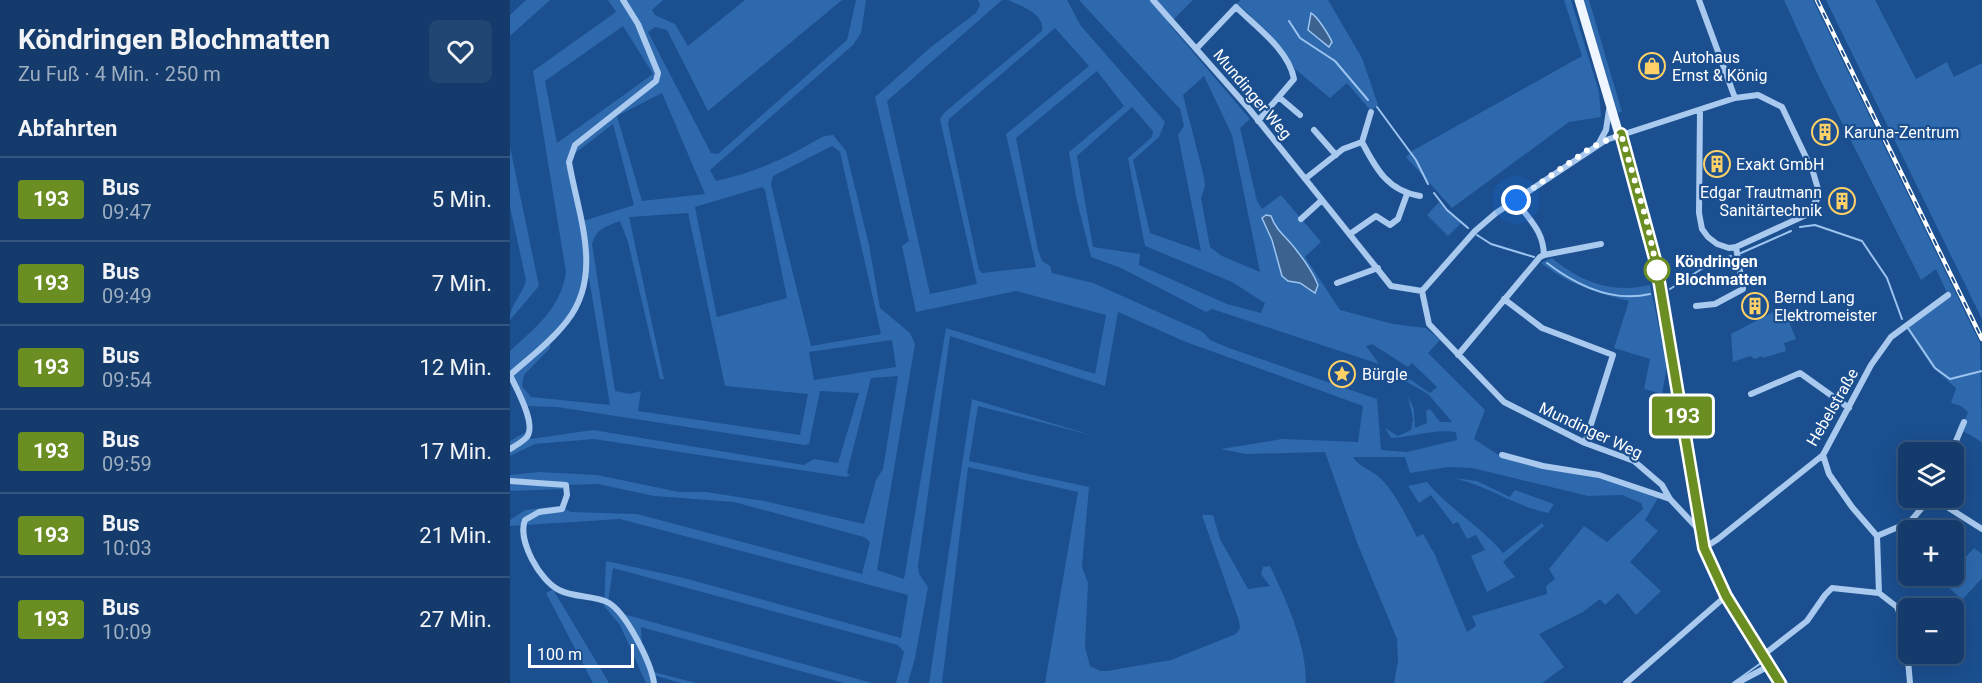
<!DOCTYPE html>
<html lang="de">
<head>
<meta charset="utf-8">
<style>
  body { margin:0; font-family:Roboto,sans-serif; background:#214673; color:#f1f3f6; height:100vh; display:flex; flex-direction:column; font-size:22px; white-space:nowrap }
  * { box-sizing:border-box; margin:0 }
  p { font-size:20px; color:#9dadc1 }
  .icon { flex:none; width:33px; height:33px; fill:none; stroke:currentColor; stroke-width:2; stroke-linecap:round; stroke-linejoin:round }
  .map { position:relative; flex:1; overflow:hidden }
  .side { display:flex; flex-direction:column; background:#143b6b; width:510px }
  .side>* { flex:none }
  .badge { padding:0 12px; border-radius:4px; font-size:21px; line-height:39px }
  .tools { position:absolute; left:1388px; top:442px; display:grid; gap:12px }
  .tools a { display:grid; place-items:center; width:66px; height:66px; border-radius:9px; background:#143b6b; box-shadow:0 6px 24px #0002,0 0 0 2px #33557e; font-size:30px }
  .scale { position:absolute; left:18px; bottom:15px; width:106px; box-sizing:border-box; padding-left:6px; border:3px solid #fff; border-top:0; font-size:16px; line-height:21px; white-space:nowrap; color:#fff; -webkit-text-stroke:4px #1b4f8f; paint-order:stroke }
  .you { position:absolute; width:30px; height:30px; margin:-15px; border:4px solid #fff; border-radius:50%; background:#1a73e8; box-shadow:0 0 0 9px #1a73e833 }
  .map>.badge { position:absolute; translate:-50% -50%; box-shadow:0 0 0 3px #fff }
  h2 { padding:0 18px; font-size:22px; line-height:54px }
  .round { display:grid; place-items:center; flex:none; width:63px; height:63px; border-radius:9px; background:#214673 }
  .head { display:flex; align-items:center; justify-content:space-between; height:102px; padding:0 18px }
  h1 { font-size:28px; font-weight:700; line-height:45px }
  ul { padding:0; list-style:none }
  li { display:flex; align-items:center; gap:18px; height:84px; padding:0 18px; border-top:2px solid #33557e }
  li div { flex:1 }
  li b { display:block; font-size:22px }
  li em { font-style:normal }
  li .badge { min-width:66px; font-weight:700; text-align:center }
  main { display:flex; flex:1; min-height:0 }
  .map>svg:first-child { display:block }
</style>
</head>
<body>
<main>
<section class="side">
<div class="head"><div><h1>Köndringen Blochmatten</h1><p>Zu Fuß · 4 Min. · 250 m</p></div><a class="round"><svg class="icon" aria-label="heart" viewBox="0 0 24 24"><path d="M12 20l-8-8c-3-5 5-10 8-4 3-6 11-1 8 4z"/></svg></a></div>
<h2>Abfahrten</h2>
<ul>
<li><span class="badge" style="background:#6b8e23;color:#fff">193</span><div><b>Bus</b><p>09:47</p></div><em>5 Min.</em></li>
<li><span class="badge" style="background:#6b8e23;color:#fff">193</span><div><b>Bus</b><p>09:49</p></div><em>7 Min.</em></li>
<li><span class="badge" style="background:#6b8e23;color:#fff">193</span><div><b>Bus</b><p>09:54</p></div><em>12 Min.</em></li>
<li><span class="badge" style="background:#6b8e23;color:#fff">193</span><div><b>Bus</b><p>09:59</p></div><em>17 Min.</em></li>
<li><span class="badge" style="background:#6b8e23;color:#fff">193</span><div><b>Bus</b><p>10:03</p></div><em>21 Min.</em></li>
<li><span class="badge" style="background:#6b8e23;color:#fff">193</span><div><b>Bus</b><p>10:09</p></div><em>27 Min.</em></li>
</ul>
</section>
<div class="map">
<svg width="1472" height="683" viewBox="0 0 1472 683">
  <rect width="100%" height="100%" fill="#1b4f8f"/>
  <path fill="#2e69ad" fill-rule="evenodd" d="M16,0H40L0,36V15Z
    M98,0H153L142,10L145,15L165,24L178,46L235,0H332L198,111L157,30L145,27L138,32L201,153L208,154L337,40L346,0H356L351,33L343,45L200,170L206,181C248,172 277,157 314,136L323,135L336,151L359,245L370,308L400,333L405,344L367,570L394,579L436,328L585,374L596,315L506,291L406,312L392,246L399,241L365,97L421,47L466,13L470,5L468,0H492L377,101L420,294L467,284L430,119L435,112L532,31C535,13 510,6 498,0H557L571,26L655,122L649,137L623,160L640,233L691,251L668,135L674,126L670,109L569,0H683L659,24L740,119L730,128L747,201L752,209L771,195L811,242L795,257L830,310L883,324L916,328L930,340L918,353L975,410L964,439L993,458L1032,468L1077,473L1148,498L1135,520L1148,531L1120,562L1151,591L1126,615L1108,593L1095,605L1090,599L1073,612L1029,634L1054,667L1032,683H884L888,661L887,639L848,545L815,452L735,454L711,449L772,439L848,442L853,406L676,342L608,312L595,386L440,336L408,566L409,574L418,587L405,658L398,683H386L394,652L388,645L103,568L98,603L106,612L362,683H334L131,627L132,647L140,671L186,683H171L143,675V683H136L110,625L94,606L96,561L174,578L391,638L398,595L110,519L0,526V520L15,510L48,506L61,512L127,514L352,574L360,542L354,537L224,502L144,496L88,484L56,485L55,489L0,491V475L29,472L87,475L169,492H196L254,501L354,524L366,480L373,469L388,376L361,378L337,473L340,475L336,477L84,439L25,444L0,456V441L16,432L21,439L83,430L294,465L304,459L328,463L349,393L310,391L299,444L295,445L47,407L16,406L0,373V351C25,328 51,308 56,272L23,71L106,12ZM113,26L143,74L47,143L35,81ZM545,28L579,66L496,134L526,267L472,273L469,270L438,124L439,119ZM587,71L614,106L559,152L566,197L581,257L611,268L696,312L702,309L869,364L856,346L862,344L898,367L902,363L927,387L920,393L892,374L895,381L918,394L942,422H930L920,409L916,411L917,423L905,428L904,409L898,397L903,419L901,430L888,436L875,428L881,438C903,437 923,429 946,432L947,440L897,452L871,450L867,399L719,348L700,340L693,332L583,283L542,273L540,266L532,261L528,250L506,138ZM694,76L722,135L750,272L712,256L700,247L691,198L695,186L694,177L673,95ZM152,93L195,194L132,201L107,116ZM622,107L643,131L642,137L618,158L635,246L722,282L755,303L751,313L717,304L629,265L630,254L583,247L567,156ZM103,124L124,205L70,222L58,162L64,154ZM322,146L330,152L371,334L301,346L261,185L263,176ZM252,187L255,190L277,298L207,317L185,207ZM178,213L215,386L298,394L290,435L128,411L131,391L120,394L105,391L82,244C87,228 95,227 110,221L118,242L150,379H154L119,217ZM761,216L769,232L787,251L808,285L798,289L790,282L778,281L772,276L762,240L752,218ZM79,278L100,405L21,397L12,386L14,375L40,348V338L64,309L75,279ZM382,340L386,367L304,380L299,352ZM843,457H895L900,473L938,467L962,468L1078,496L1112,495L1131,503L1133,509L1097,542L1074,526L1039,569L1045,579L1036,586L1037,594L962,616L966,626L957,632L925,555L913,534L907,537C896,516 886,493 869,477C860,469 849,467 843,457Z
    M731,0H818L852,58L868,105L861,111L837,83L820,98L785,69L757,31L729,5H725Z
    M1054,0H1061L1089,92L1091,117L1059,122L942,208L896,157L902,151L1072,56Z
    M1071,0H1079L1112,112L1106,113Z
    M1274,0H1303L1470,343L1472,442L1451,430L1458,412L1451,406L1441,403L1446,388L1422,367L1394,325L1438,295L1426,269L1411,280L1308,75Z
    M1316,0H1365L1406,79L1437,62L1444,77L1472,63V319Z
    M0,147L29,286L0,320C0,304 12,296 16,280L0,207Z
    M929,202L951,223L938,236L917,215Z
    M1042,258C1071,282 1102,294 1140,285L1157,366L1152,394L1134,389L1140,359L1104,348L1119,301C1086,293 1058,284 1031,263Z
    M1273,307L1286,339L1274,343L1276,351L1253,358L1252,356L1245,359L1240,356L1223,362L1221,334Z
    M462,399L584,436L468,406L459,461L579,487L572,567L578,583L575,647L580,666L590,671H597L661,660L726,634L730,628L729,621L692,515H703L710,539L738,589L760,586L751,574L753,567L760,566C777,602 796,643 796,683H535L568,492L458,467L432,683H419Z
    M943,478L967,481L1000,497L1005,490L1044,504L1038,513C1004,506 977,485 943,478Z
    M917,482C942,512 969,524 993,553L1032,523L1034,526L993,562L1005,577L977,592L961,556L975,550L966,535L957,539L948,522L943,524L921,495L909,503L898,486Z
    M1464,548L1472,554V578L1452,600L1429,578L1443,576V561L1450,563Z
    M42,590L44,591L99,683H83L36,593Z"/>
  <path fill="#3c6290" stroke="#9cc4f0" stroke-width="1.5" d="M801,13C807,16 819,35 822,42L819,47L798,30Z
    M756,215L761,216C766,231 778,238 787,251C795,261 803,273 808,285L805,293L790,283L778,281L772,276L762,240L752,218Z"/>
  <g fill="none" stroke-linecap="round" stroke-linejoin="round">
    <path stroke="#9cc4f0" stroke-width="2" d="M779,21L790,38L825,61L858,100
      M867,107L906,160L918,184
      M924,193L937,210L958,228
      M1290,227L1305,225L1352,241L1377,278L1392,319
      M967,235L981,244L1024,257
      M1231,253L1281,231
      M1037,263C1066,285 1102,303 1140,294
      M1160,289L1201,263L1221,256
      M1398,328L1425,368L1440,379L1472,371
      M1261,659L1277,683
      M1223,683L1251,663"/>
    <path stroke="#a9c9ee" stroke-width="6" d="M643,0L740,110L881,286L912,291L919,324L994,402L1075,443L1124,461L1152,485L1160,499
      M1189,0L1225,98
      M687,48L726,7C746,27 779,50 784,79L748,121
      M770,98L790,115
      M804,130L826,155
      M852,142L861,112
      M1089,143L1096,130L1099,110
      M795,179L833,149L852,142C866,169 878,191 910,196
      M1006,200C1019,221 1033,229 1034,255L1091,244
      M791,219L812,200
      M840,234L866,216L880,225L888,219L897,194
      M827,283L868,268
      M912,291L965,231L986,213L1096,140L1225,98L1248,95L1272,107L1303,172L1308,189V198L1296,215L1226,247L1219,248L1207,244L1198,237L1192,229L1189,213L1190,110
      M994,299L1032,328L1103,355L1075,443
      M1186,306L1205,304L1233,289L1226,247
      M948,355L1030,257L1034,255
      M0,375C19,358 41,342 57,321C94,274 68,215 59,162L65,145L146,81L148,73L128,24L113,0
      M1241,394L1290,373L1339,408
      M0,449C5,446 12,442 16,438C28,426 6,388 0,375
      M1441,453L1454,422
      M992,455L1033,466L1089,475L1160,499L1190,531
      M1313,455L1319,474L1342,507L1367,536L1369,593
      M0,481L56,485L57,495L52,509L29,512L15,520C7,540 30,581 49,590C64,598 85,595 99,603C117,614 141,663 144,683
      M1423,498L1472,529
      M1367,536L1400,522L1420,498
      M1194,548L1208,539L1313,455L1361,365L1381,337L1438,295
      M1252,656L1297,621L1315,595L1322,588L1369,593L1387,607L1395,627L1400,683
      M1116,683L1216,596
      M1227,683L1259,666"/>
    <path stroke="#f0f6ff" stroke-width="9" d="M1069,0L1142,245L1194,548L1216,596L1270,683"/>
    <defs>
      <path id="rail" d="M1307,0L1472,339"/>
    </defs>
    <use href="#rail" stroke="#fff" stroke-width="4.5"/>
    <use href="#rail" stroke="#1b4f8f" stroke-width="2" stroke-dasharray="7" stroke-linecap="butt"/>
  </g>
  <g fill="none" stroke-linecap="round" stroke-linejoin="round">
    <defs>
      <path id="line" d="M1111,134L1146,263L1194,548L1216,596L1270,683"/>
    </defs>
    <use href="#line" stroke="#fff" stroke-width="14"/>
    <use href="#line" stroke="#6b8e23" stroke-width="9"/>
    <path stroke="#fff" stroke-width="6" stroke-dasharray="0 10.8" d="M1006,200L1082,147L1111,134L1137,222L1147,270"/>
  </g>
  <defs>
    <symbol id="shop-ring" viewBox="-11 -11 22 22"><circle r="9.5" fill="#1b4f8f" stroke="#ffd166" stroke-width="1.5"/><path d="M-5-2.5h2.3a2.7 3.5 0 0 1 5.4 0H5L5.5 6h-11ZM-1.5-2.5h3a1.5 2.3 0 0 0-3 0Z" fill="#ffd166"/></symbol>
    <symbol id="building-ring" viewBox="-11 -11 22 22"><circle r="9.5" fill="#1b4f8f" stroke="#ffd166" stroke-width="1.5"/><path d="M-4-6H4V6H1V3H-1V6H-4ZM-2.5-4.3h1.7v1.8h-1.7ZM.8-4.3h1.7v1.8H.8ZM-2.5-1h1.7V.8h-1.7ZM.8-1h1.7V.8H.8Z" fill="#ffd166"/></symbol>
    <symbol id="sight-ring" viewBox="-11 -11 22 22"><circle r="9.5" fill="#1b4f8f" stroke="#ffd166" stroke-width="1.5"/><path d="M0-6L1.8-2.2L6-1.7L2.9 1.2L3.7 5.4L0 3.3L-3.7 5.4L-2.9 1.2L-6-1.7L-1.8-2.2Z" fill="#ffd166"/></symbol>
  </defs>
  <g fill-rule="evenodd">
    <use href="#shop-ring" x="1127" y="51" width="30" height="30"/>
    <use href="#building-ring" x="1300" y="117" width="30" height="30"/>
    <use href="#building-ring" x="1192" y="149" width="30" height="30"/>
    <use href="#building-ring" x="1317" y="186" width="30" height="30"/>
    <use href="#building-ring" x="1230" y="291" width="30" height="30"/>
    <use href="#sight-ring" x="817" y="359" width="30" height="30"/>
  </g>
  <circle fill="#fff" stroke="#6b8e23" stroke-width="3" cx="1147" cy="270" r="12"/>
  <g text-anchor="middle" stroke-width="4.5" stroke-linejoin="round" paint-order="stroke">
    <g font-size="16" fill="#fff" stroke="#1b4f8f" text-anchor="start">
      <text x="1162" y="63">Autohaus<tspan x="1162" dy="18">Ernst &amp; König</tspan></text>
      <text x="1334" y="138">Karuna-Zentrum</text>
      <text x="1226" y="170">Exakt GmbH</text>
      <text x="1312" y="198" text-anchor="end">Edgar Trautmann<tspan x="1312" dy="18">Sanitärtechnik</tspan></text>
      <text x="1264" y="303">Bernd Lang<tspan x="1264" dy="18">Elektromeister</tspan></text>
      <text x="852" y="380">Bürgle</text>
    </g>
    <g font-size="16" fill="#fff" stroke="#1b4f8f">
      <text transform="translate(743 94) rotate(50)" y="6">Mundinger Weg</text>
      <text transform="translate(1322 407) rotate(-60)" y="6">Hebelstraße</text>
      <text transform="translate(1081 430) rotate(25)" y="6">Mundinger Weg</text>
    </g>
    <g font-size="16" font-weight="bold" fill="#fff" stroke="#1b4f8f" text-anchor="start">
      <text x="1165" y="267">Köndringen<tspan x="1165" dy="18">Blochmatten</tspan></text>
    </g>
  </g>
</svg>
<div class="tools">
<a><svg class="icon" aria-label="layers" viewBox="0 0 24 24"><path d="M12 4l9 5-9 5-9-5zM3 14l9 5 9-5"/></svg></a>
<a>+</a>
<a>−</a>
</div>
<div class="scale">100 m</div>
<div class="you" style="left:1006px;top:200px"></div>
<b class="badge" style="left:1172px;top:416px;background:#6b8e23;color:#fff">193</b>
</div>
</main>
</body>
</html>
